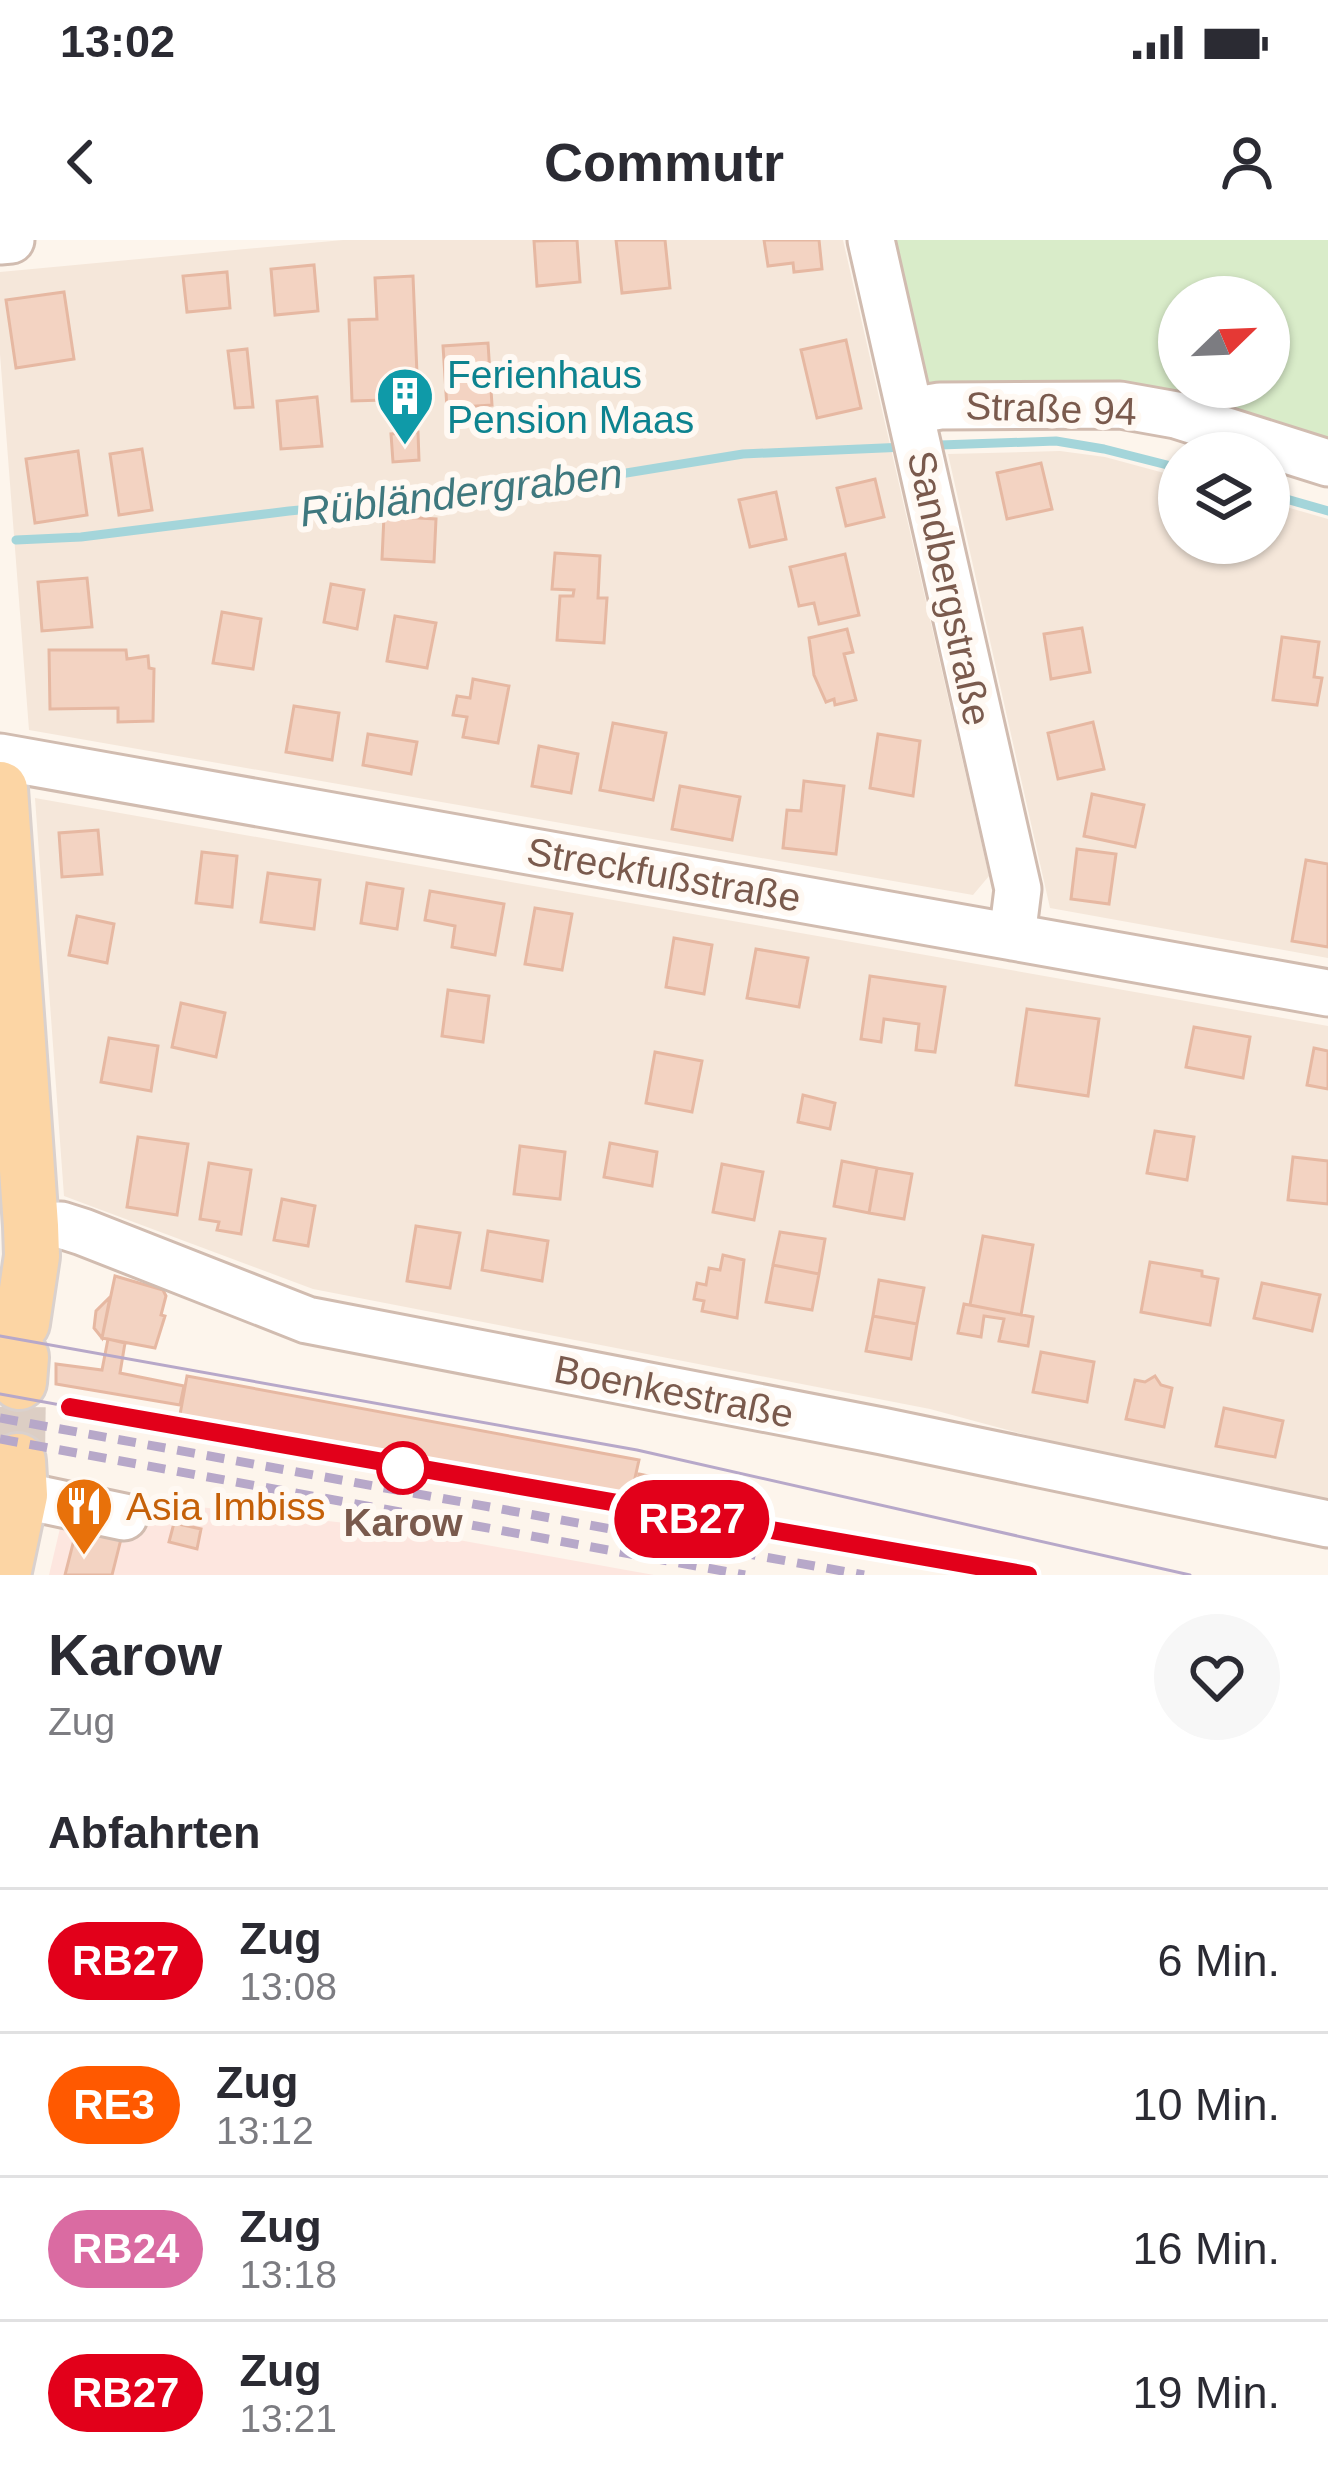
<!DOCTYPE html>
<html lang="de">
<head>
<meta charset="utf-8">
<style>
  body { margin:0; font-family:Arial,sans-serif; background:#f7f7f7; color:#2b2b33; height:100vh; display:flex; flex-direction:column; font-size:45px; white-space:nowrap }
  * { box-sizing:border-box; margin:0 }
  p { font-size:39px; color:#7c7c81 }
  .icon { flex:none; width:66px; height:66px; fill:none; stroke:currentColor; stroke-width:2; stroke-linecap:round; stroke-linejoin:round }
  .map { position:relative; height:1335px; overflow:hidden }
  .sheet { display:flex; flex-direction:column; background:#fff; flex:1 }
  .sheet>* { flex:none }
  .badge { padding:0 24px; border-radius:39px; font-size:42px; line-height:78px }
  .needle { width:78px; rotate:67deg }
  .tools { position:absolute; left:1158px; top:36px; display:grid; gap:24px }
  .tools a { display:grid; place-items:center; width:132px; height:132px; border-radius:50%; background:#fff; box-shadow:0 3px 9px #0004; font-size:60px }
  .map>.badge { position:absolute; translate:-50% -50%; box-shadow:0 0 0 6px #fff }
  h2 { padding:0 48px; font-size:45px; line-height:108px }
  .round { display:grid; place-items:center; flex:none; width:126px; height:126px; border-radius:63px; background:#f7f7f7 }
  .headline { display:flex; align-items:center; justify-content:space-between; height:204px; padding:0 48px }
  h1 { font-size:57px; font-weight:700; line-height:90px }
  ul { padding:0; list-style:none }
  li { display:flex; align-items:center; gap:36px; height:144px; padding:0 48px; border-top:3px solid #e1e1e2 }
  li div { flex:1 }
  li b { display:block; font-size:45px }
  li em { font-style:normal }
  li .badge { min-width:132px; font-weight:700; text-align:center }
  .status { display:flex; justify-content:space-between; align-items:center; height:84px; padding:0 60px; background:#fff; direction:ltr }
  .status svg { height:33px; fill:currentColor }
  header { display:flex; justify-content:space-between; align-items:center; height:156px; padding:0 48px; background:#fff; font-size:54px; font-weight:700 }
  .map>svg:first-child { display:block }
</style>
</head>
<body>
<div class="status"><b>13:02</b><svg viewBox="0 0 49 12"><path d="M0 12V9h3v3zM5 12V6h3v6zM10 12V3h3v9zM15 12V0h3v12zM26 1h20v11H26zM47 4h2v5h-2z"/></svg></div>
<header><svg class="icon" aria-label="back" viewBox="0 0 24 24"><path d="M15 5l-7 7 7 7"/></svg>Commutr<svg class="icon" aria-label="person" viewBox="0 0 24 24"><circle cx="12" cy="8" r="4"/><path d="M4 21q1-7 8-7t8 7"/></svg></header>
<div class="map">
<svg width="1328" height="1335" viewBox="0 0 1328 1335">
  <rect width="100%" height="100%" fill="#fdf5ec"/>
  <path fill="#f5e7da" d="M343,0H843L989,636L973,655L29,490L0,114V32Z
    M1060,211L1105,217L1179,237V303H1269V262L1328,279V718L1050,668L948,214Z
    M35,558L1328,786V1264L1189,1239L930,1169L313,1049L64,956Z"/>
  <path fill="#fde6df" d="M70,1246L153,1262L392,1288L654,1335H49Z"/>
  <path fill="#d9ecc9" fill-rule="evenodd" d="M884,0H1328V208L920,154ZM1179,57H1269V147H1179Z"/>
  <g fill="none" stroke-linecap="round" stroke-linejoin="round">
    <path stroke="#a4d5da" stroke-width="9" d="M940,205L1056,201L1104,209L1179,228
      M1269,254L1328,271
      M16,300L81,297L289,271L534,248L743,214L906,207"/>
  </g>
  <path fill="#f3d3c2" stroke="#e6b8a2" stroke-width="3" d="M577,0L580,42L537,46L534,1Z
    M616,0H665L670,48L622,53Z
    M764,0H819L822,29L794,32L793,23L768,26Z
    M314,25L318,71L275,75L271,29Z
    M227,32L230,68L187,72L183,36Z
    M413,36L418,159L352,161L349,80L377,79L375,38Z
    M64,52L74,119L16,128L6,60Z
    M846,100L861,168L817,178L801,110Z
    M488,103L492,165L447,168L443,106Z
    M247,109L253,167L235,168L228,111Z
    M317,157L322,206L281,209L277,161Z
    M418,192L419,220L393,222L391,194Z
    M142,209L152,270L119,275L110,214Z
    M78,211L87,275L35,283L26,219Z
    M1041,223L1052,269L1007,279L997,233Z
    M875,239L884,277L846,286L837,248Z
    M776,252L786,299L750,307L739,260Z
    M384,276L436,279L434,322L382,319Z
    M555,313L600,316L598,358H607L604,403L557,400L560,356H573L574,350L552,349Z
    M845,314L859,375L819,384L814,363L799,366L790,327Z
    M87,338L92,387L42,391L38,342Z
    M331,344L364,350L357,389L324,382Z
    M222,372L261,379L253,429L213,423Z
    M395,376L436,383L427,428L387,421Z
    M1082,388L1090,432L1051,439L1044,394Z
    M847,389L853,412L844,414L856,460L835,465L834,459L826,462L814,435L809,398Z
    M1282,397L1319,402L1314,437L1322,438L1317,465L1273,460Z
    M49,410H126L127,419L148,416L149,428L154,429L153,481L118,482V468L50,469Z
    M473,439L509,446L498,503L463,497L467,477L453,475L457,456L470,458Z
    M294,466L339,473L332,520L286,512Z
    M1093,482L1104,529L1058,539L1048,493Z
    M613,483L666,493L653,560L600,550Z
    M368,494L417,502L411,534L363,525Z
    M878,494L920,501L913,556L870,548Z
    M539,506L578,514L571,553L532,546Z
    M804,541L844,546L836,614L783,608L787,570L801,571Z
    M680,546L740,557L732,600L672,589Z
    M1092,554L1144,565L1135,607L1084,596Z
    M98,590L102,634L62,637L59,593Z
    M1077,609L1116,614L1109,664L1071,659Z
    M202,612L237,616L232,667L196,663Z
    M1306,620L1328,624V707L1292,701Z
    M268,633L320,640L314,689L261,682Z
    M367,643L403,649L397,689L361,683Z
    M430,651L504,664L495,715L452,707L455,686L425,680Z
    M535,668L572,674L562,730L525,724Z
    M77,676L114,684L107,723L69,715Z
    M674,698L712,705L704,754L666,747Z
    M756,709L808,718L799,767L747,758Z
    M870,736L945,747L935,812L916,810L919,784L884,779L881,802L861,799Z
    M448,750L489,756L483,802L442,796Z
    M181,763L225,773L216,817L172,807Z
    M1027,769L1099,779L1088,856L1016,845Z
    M1194,787L1250,797L1243,838L1186,827Z
    M109,798L158,806L151,851L101,842Z
    M1314,808L1328,811V849L1307,845Z
    M655,812L702,821L692,872L646,863Z
    M803,855L835,863L830,889L798,882Z
    M1155,891L1194,897L1187,940L1147,933Z
    M138,897L188,904L177,975L127,967Z
    M610,903L657,912L652,946L604,937Z
    M520,906L565,912L560,959L514,954Z
    M1293,917L1328,921V964L1288,960Z
    M842,921L877,928L869,973L834,966Z
    M209,923L251,930L241,994L217,990L219,982L200,979Z
    M722,924L763,932L754,980L713,972Z
    M877,928L912,934L904,979L869,973Z
    M282,959L315,966L308,1006L274,1000Z
    M416,986L460,993L450,1048L407,1041Z
    M488,991L548,1001L542,1041L482,1030Z
    M780,992L825,999L819,1034L773,1025Z
    M983,996L1033,1005L1021,1075L970,1065Z
    M723,1015L744,1020L737,1078L702,1071L704,1061L694,1059L697,1043L706,1045L709,1028L720,1030Z
    M1150,1022L1202,1031V1036L1218,1039L1210,1085L1141,1072Z
    M773,1025L819,1034L812,1070L766,1062Z
    M115,1036L163,1050L166,1056L161,1075L165,1076L155,1108L102,1098Z
    M879,1040L924,1048L917,1084L873,1076Z
    M1262,1043L1320,1055L1312,1091L1254,1078Z
    M110,1057L102,1098L94,1088L96,1071Z
    M964,1064L1033,1077L1028,1106L999,1101L1004,1079L984,1076L981,1097L958,1093Z
    M873,1076L917,1084L911,1119L866,1111Z
    M108,1099L125,1103L120,1133L184,1146L180,1165L56,1144V1124L102,1130Z
    M1041,1112L1094,1122L1087,1162L1033,1152Z
    M187,1136L639,1220L630,1260L179,1180Z
    M1155,1136L1161,1145L1172,1148L1164,1187L1126,1179L1135,1140L1145,1142Z
    M1224,1168L1283,1181L1275,1217L1216,1206Z
    M639,1234L686,1244L683,1257L637,1247Z
    M174,1283L201,1289L197,1309L169,1302Z
    M78,1284L122,1295L112,1335H65Z"/>
  <g fill="none" stroke-linecap="round" stroke-linejoin="round">
    <path stroke="#dccec4" stroke-width="54" stroke-dasharray="54 27" stroke-linecap="butt" d="M18,1221L19,1142"/>
    <defs>
      <path id="minor" d="M871,0L1018,649L1012,697
        M0,1L11,0
        M911,171L940,166L1120,165L1176,175L1328,223
        M0,517L1328,753
        M31,986L61,985L83,992L307,1080L882,1191L1328,1284
        M20,1255L124,1277"/>
      <path id="major" d="M0,549L31,986L32,1016L22,1083
        M19,1142L21,1117
        M3,1335L20,1255L18,1221"/>
    </defs>
    <use href="#minor" stroke="#d1bcb0" stroke-width="51"/>
    <use href="#major" stroke="#dad1cd" stroke-width="60"/>
    <use href="#minor" stroke="#fff" stroke-width="45"/>
    <use href="#major" stroke="#fcd5a4" stroke-width="54"/>
    <path stroke="#b7a8c9" stroke-width="3" d="M0,1096L637,1210L1190,1335
      M0,1154L540,1252L1027,1335"/>
    <path stroke="#b7a8c9" stroke-width="9" stroke-dasharray="18 12" stroke-linecap="butt" d="M0,1178L864,1335
      M0,1199L745,1335"/>
  </g>
  <g fill="none" stroke-linecap="round" stroke-linejoin="round">
    <defs>
      <path id="line" d="M70,1167L1028,1335"/>
    </defs>
    <use href="#line" stroke="#fff" stroke-width="27"/>
    <use href="#line" stroke="#e2001a" stroke-width="18"/>
  </g>
  <defs>
    <symbol id="building-pin" viewBox="-11 -11 22 30"><path d="M0 17L-7.5 6A9.5 9.5 0 1 1 7.5 6Z" fill="#0f9aa8" stroke="#fff9f3"/><path d="M-4-6H4V6H1V3H-1V6H-4ZM-2.5-4.3h1.7v1.8h-1.7ZM.8-4.3h1.7v1.8H.8ZM-2.5-1h1.7V.8h-1.7ZM.8-1h1.7V.8H.8Z" fill="#fff"/></symbol>
    <symbol id="restaurant-pin" viewBox="-11 -11 22 30"><path d="M0 17L-7.5 6A9.5 9.5 0 1 1 7.5 6Z" fill="#e8710a" stroke="#fff9f3"/><path d="M-5-6h1v4h1v-4h1v4h1v-4h1v5L-1.5 .5V6h-2V.5L-5-1ZM5-6V6H3V1.5H1.5Q1.5-4 5-6Z" fill="#fff"/></symbol>
  </defs>
  <g fill-rule="evenodd">
    <use href="#building-pin" x="372" y="123" width="66" height="90"/>
    <use href="#restaurant-pin" x="51" y="1233" width="66" height="90"/>
  </g>
  <circle fill="#fff" stroke="#e2001a" stroke-width="6" cx="403" cy="1228" r="24"/>
  <g text-anchor="middle" stroke-width="12" stroke-linejoin="round" paint-order="stroke">
    <g font-size="39" fill="#0d838f" stroke="#fff9f3" text-anchor="start">
      <text x="447" y="148">Ferienhaus<tspan x="447" dy="45">Pension Maas</tspan></text>
    </g>
    <g font-size="39" fill="#7a5a4d" stroke="#fff9f3">
      <text transform="translate(1051 168) rotate(2)" y="14">Straße 94</text>
      <text transform="translate(950 348) rotate(78)" y="14">Sandbergstraße</text>
      <text transform="translate(664 634) rotate(10)" y="14">Streckfußstraße</text>
      <text transform="translate(674 1151) rotate(11)" y="14">Boenkestraße</text>
    </g>
    <g font-size="39" fill="#c56008" stroke="#fff9f3" text-anchor="start">
      <text x="126" y="1280">Asia Imbiss</text>
    </g>
    <g font-size="39" font-weight="bold" fill="#7a5a4d" stroke="#fff9f3">
      <text x="403" y="1296">Karow</text>
    </g>
    <g font-size="42" font-style="italic" fill="#3f787e" stroke="#fff9f3">
      <text transform="translate(461 252) rotate(-7)" y="15">Rübländergraben</text>
    </g>
  </g>
</svg>
<div class="tools">
<a><svg class="needle" viewBox="-14 -14 28 28"><path d="M0-13l5 13h-10z" fill="#e53935"/><path d="M0 13l5-13h-10z" fill="#7c7c81"/></svg></a>
<a><svg class="icon" aria-label="layers" viewBox="0 0 24 24"><path d="M12 4l9 5-9 5-9-5zM3 14l9 5 9-5"/></svg></a>
</div>
<b class="badge" style="left:692px;top:1279px;background:#e2001a;color:#fff">RB27</b>
</div>
<section class="sheet">
<div class="headline"><div><h1>Karow</h1><p>Zug</p></div><a class="round"><svg class="icon" aria-label="heart" viewBox="0 0 24 24"><path d="M12 20l-8-8c-3-5 5-10 8-4 3-6 11-1 8 4z"/></svg></a></div>
<h2>Abfahrten</h2>
<ul>
<li><span class="badge" style="background:#e2001a;color:#fff">RB27</span><div><b>Zug</b><p>13:08</p></div><em>6 Min.</em></li>
<li><span class="badge" style="background:#ff5900;color:#fff">RE3</span><div><b>Zug</b><p>13:12</p></div><em>10 Min.</em></li>
<li><span class="badge" style="background:#da6ba2;color:#fff">RB24</span><div><b>Zug</b><p>13:18</p></div><em>16 Min.</em></li>
<li><span class="badge" style="background:#e2001a;color:#fff">RB27</span><div><b>Zug</b><p>13:21</p></div><em>19 Min.</em></li>
</ul>
</section>
</body>
</html>
